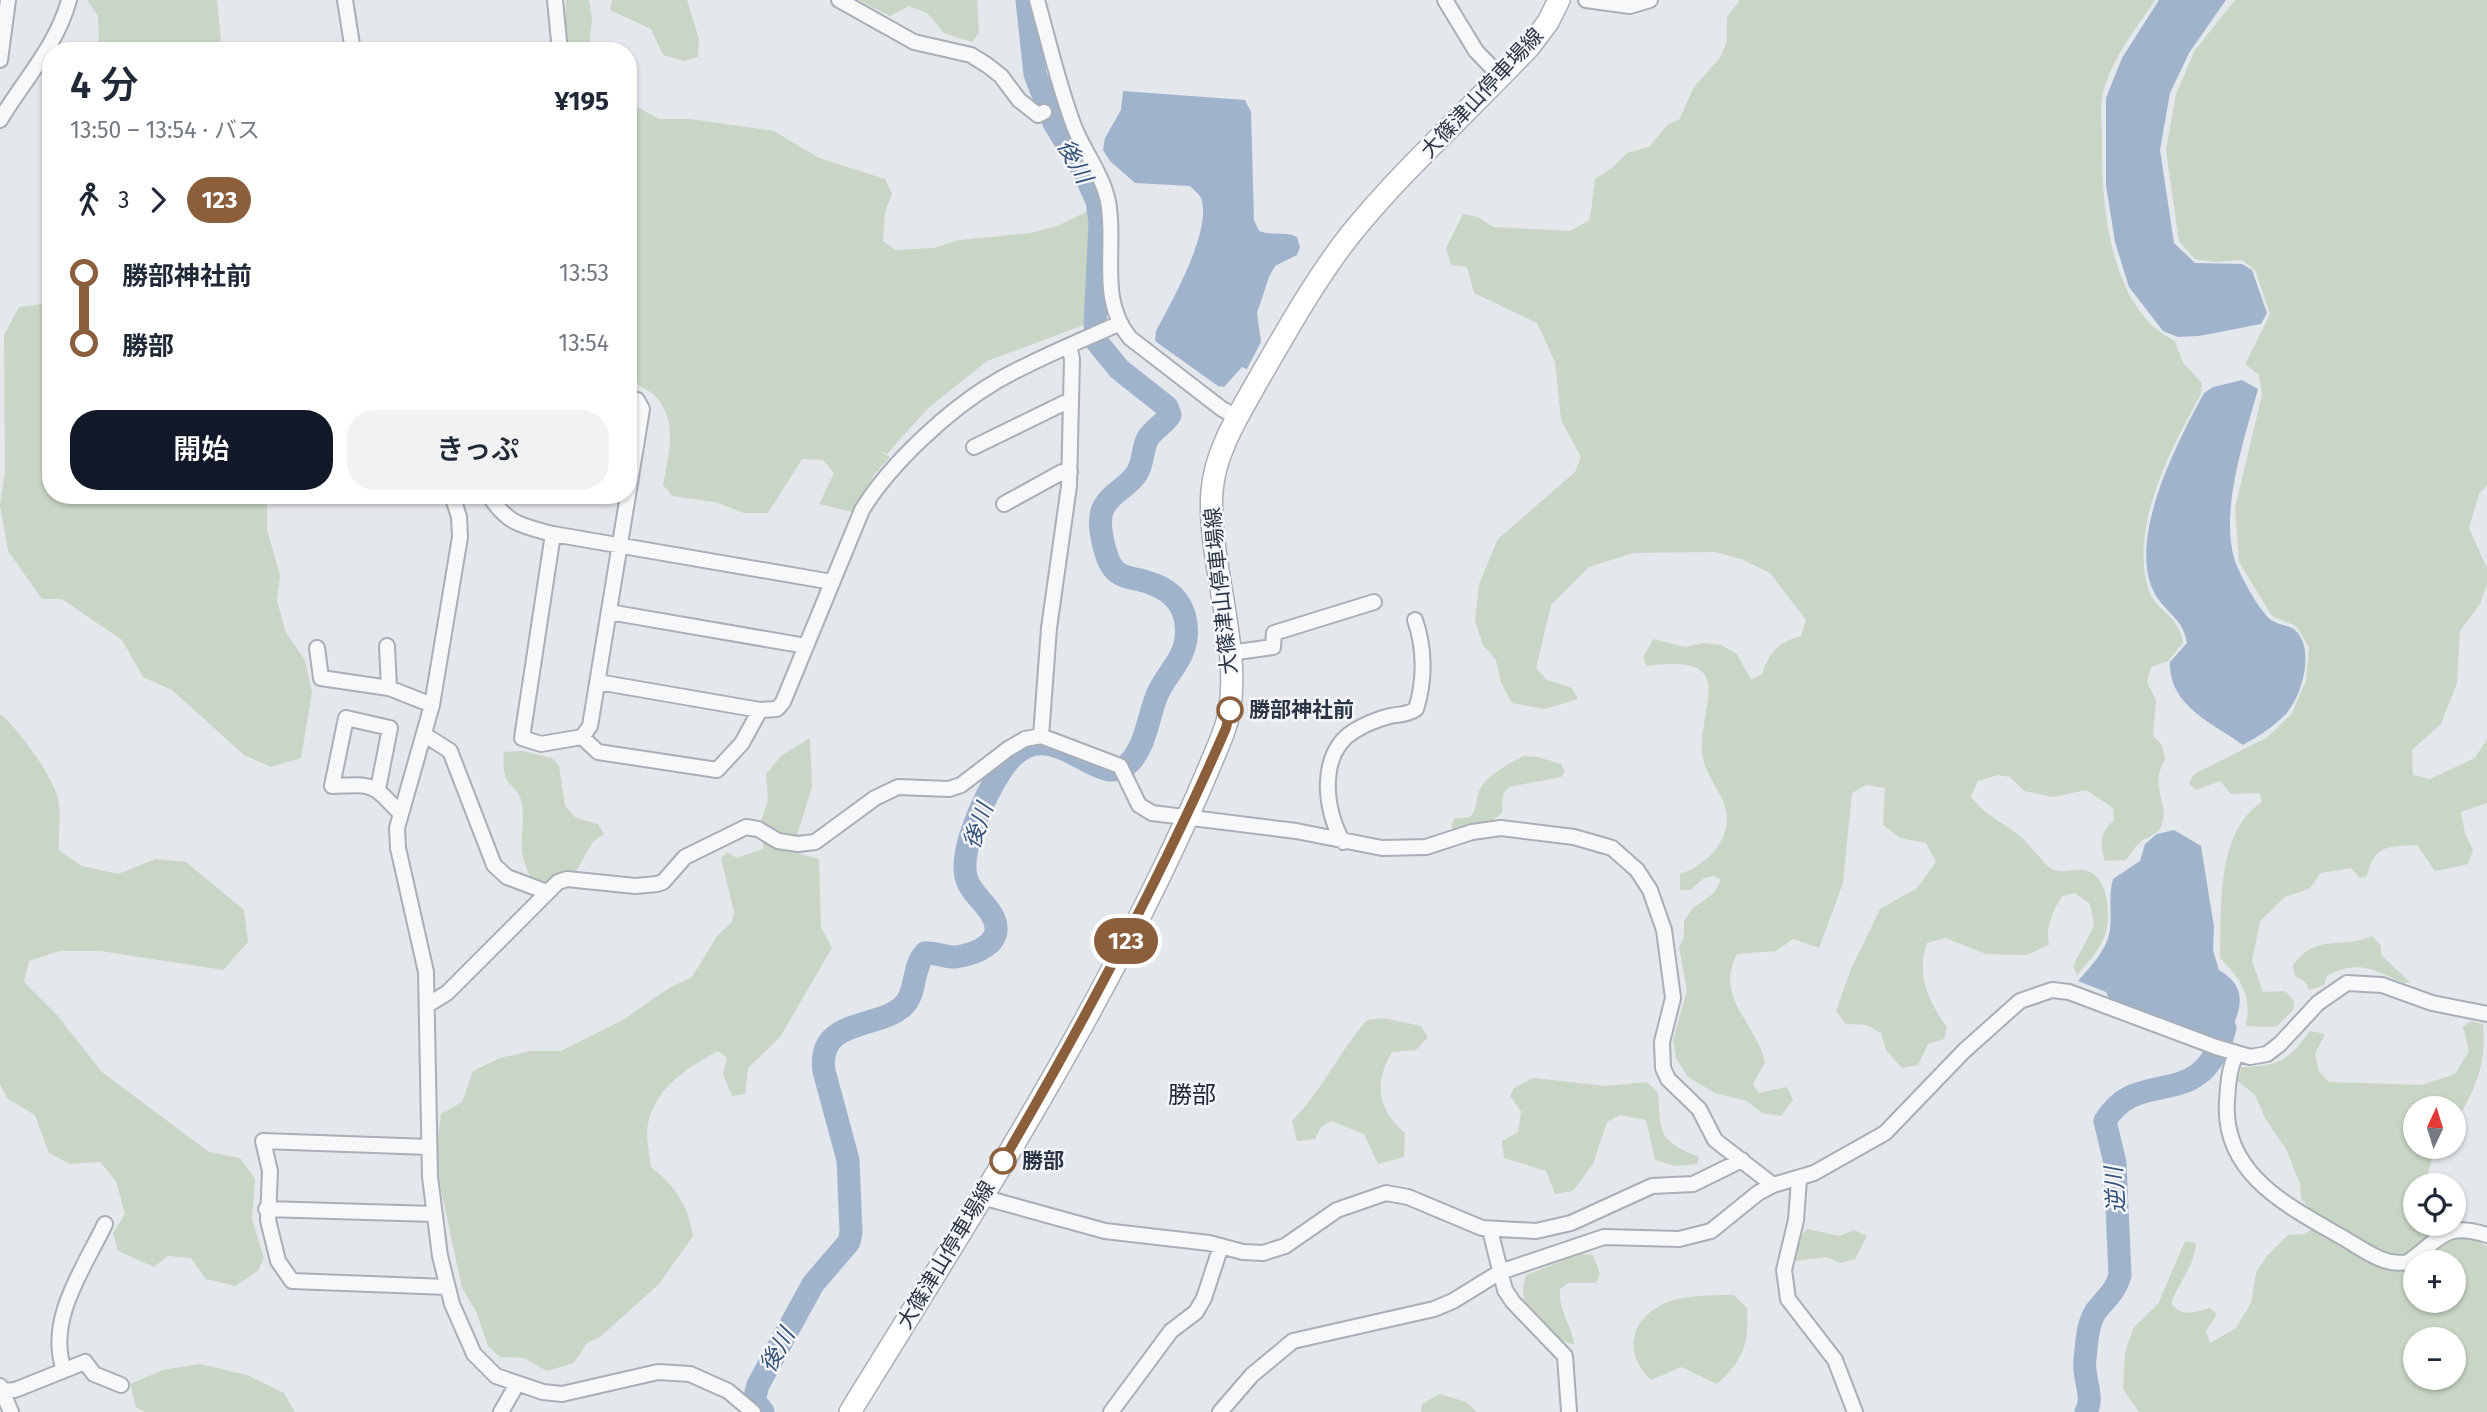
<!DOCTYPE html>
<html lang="ja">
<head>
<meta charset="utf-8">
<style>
  body { margin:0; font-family:"Fira Sans","Noto Sans JP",sans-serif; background:#f2f2f3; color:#1f2937; height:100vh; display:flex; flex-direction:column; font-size:26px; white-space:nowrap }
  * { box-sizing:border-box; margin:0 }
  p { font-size:23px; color:#747a83 }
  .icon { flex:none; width:38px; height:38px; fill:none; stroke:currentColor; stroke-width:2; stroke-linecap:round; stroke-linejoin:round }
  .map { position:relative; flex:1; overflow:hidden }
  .details { position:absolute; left:42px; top:42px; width:595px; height:462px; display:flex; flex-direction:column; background:#fff; border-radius:28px; box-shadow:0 2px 5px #0004 }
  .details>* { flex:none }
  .badge { padding:0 14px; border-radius:23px; font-size:24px; line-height:46px }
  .needle { width:46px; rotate:4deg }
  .controls { position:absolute; left:2403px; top:1096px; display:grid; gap:14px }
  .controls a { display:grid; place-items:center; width:63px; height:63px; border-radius:50%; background:#fff; box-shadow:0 2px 5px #0004; font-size:35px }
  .map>.badge { position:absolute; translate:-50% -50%; box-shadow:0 0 0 4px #fff }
  .legs { display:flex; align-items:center; gap:10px; height:77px; padding:0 28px; font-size:23px }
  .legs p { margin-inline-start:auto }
  .overview { display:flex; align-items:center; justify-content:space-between; height:119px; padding:0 28px }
  h1 { font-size:38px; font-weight:600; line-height:52px }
  .primary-button { display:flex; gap:14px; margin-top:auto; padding:14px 28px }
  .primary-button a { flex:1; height:80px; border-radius:28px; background:#111827; color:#fff; font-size:28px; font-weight:600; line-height:80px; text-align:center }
  .primary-button a+a { background:#f2f2f3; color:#1f2937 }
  ul { padding:0 28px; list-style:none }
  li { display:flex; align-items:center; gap:24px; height:70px; font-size:26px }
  li i { display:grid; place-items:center; width:10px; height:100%; margin:0 9px; background:currentColor }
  li i::after { content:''; width:18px; height:18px; margin:-9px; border:5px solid; border-radius:50%; background:#fff }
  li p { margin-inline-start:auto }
  li:first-child i { background:linear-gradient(#0000 50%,currentColor 0) }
  li:last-child i { background:linear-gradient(currentColor 50%,#0000 0) }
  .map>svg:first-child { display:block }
</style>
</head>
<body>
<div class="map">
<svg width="2487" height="1412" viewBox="0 0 2487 1412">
  <rect width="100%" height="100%" fill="#e4e7ec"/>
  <path fill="#c9d6c5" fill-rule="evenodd" d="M87,0H217L222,51H99L98,16Z
    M566,0H589L592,19L589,51H572L565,40Z
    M612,0H687L699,39L698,57L684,61L663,55L651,29L610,10Z
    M858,0H977L979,33L972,42L944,33L927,13L909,6L890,16Z
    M1740,0H2155C2136,29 2108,63 2102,98C2100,110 2102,124 2102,136C2101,201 2108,309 2175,341L2183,363L2202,383L2201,394C2171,448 2128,528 2149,591C2156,612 2179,614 2183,643L2168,661L2151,667L2147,682L2156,700L2153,736L2162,745L2165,759C2148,791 2171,801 2161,827C2157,835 2146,837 2139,843C2134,848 2130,855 2126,860L2105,861C2099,843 2100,833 2114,820L2113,808L2086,790L2053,797L2024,791L2010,777L1998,775L1978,781L1971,796C1983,815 2002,821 2020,836C2029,844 2042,861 2049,867C2062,877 2076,865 2090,872C2109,881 2111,917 2105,935C2100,950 2087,963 2077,975L2073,966L2094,926L2090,904L2075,893L2062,896C2053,911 2045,927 2049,945L2026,955L1986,954L1945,938L1927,943C1916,974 1928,1002 1947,1027L1944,1039L1928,1044L1918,1065L1902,1068L1886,1050L1881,1033L1867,1025L1846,1024L1836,1011L1851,969L1880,909L1917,888L1936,862L1926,843L1900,838L1883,825L1885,788L1866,785L1852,793L1843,883L1819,948L1793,939L1776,951L1737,954C1714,997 1756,1023 1765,1062L1753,1084L1759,1093L1787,1087L1793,1100L1781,1116L1762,1113L1747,1101L1715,1093L1688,1077L1676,1058L1673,1040L1687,991L1679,947L1684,937V921L1692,909L1714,893L1721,880L1714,876L1704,878L1690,890H1680V874C1708,865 1738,834 1723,801C1716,785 1703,770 1702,752C1700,700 1739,654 1647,666L1643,658L1653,639L1685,647L1703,643L1721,645L1737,654L1751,680L1762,674C1770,651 1777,643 1801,636L1806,620L1770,573L1741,559L1715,552L1633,553L1589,567L1551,605L1536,668L1547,680L1572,688L1578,699L1545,709L1512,703L1501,682L1496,660L1483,645L1475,621L1479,584L1498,539L1575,472L1581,457L1561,420L1555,362L1537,323L1474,293L1467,267L1451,265L1446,248L1463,214L1478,217L1493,227L1570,231L1590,220L1595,179L1612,168L1627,153L1649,147L1668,124L1679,120L1694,87L1720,58L1727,41V17Z
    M2235,0H2487V485L2479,494L2469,528L2487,568V584L2480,604L2460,631L2457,683L2441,724L2412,750L2413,775L2430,779L2475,758L2487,739V803L2461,812L2465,833L2473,850L2468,864L2435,871L2417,845C2388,847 2374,844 2367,876L2360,878L2351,868L2321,873L2310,888L2285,897L2260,921L2252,961L2263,992L2285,991L2294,1001L2293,1010L2276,1027L2246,1026C2252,995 2241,979 2220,958C2222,909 2215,833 2262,802L2260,793L2231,794L2220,781L2196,790L2189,784L2194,774L2268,737L2292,713L2306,681L2309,647L2296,626L2272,616L2239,562L2235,508L2262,395L2259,375L2245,364L2270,314L2255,270L2242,260L2214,262L2195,259L2179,241L2166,150L2176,94L2195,50Z
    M628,102L659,119H690L774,131L819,158L885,179L892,194L885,212L883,241L895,250L934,248L959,240L1031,233L1057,226L1090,210L1096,221L1091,312L1084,325L987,361L927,409L887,454L877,450L890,457L874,475L853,512L819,504L834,473L823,460L802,459L768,513H744L715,502L672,496L663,485C668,457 678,424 658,399C646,384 640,394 628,369Z
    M51,303V495H267V530L280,575L277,601L286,633L305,660L312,692L301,758L271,767L244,755L172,690L143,677L122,640L62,599H42L8,551L0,505L5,471L4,335L19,307Z
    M0,714C19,729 49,772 57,795C62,811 58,834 59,850L82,866L118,874L156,859L186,862L244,910L248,942L223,970L101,951H59L29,961L24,982L57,1015L102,1072L209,1152L240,1158L255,1179L252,1219L264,1258L258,1271L235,1286L206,1279L191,1258L168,1256L154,1267L118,1251L113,1233L125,1214L116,1181L100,1162L70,1164L49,1153L35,1115L8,1099L0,1084Z
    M810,738L812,787L797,835L801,854L819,859L821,927L832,948L780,1037L748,1068L745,1094L732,1096L723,1074L727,1058L718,1051C689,1067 655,1087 648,1124C645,1136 650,1155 651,1167C676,1187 688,1205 693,1236L659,1284L599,1338L587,1343L574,1363L547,1371L524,1358L500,1357L488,1346L476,1311L462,1288L440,1185L437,1143L441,1114L462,1102L473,1071L500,1058L531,1051H561L623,1020L669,988L692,977L717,936L732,922L734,912L721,858L727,852L737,858L763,849V843L756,835L768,801L766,774L781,756Z
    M523,751L552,758L559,766L565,806L576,818L598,824L604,834L593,842L576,871L559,874L549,883L532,879C514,849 526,834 522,805C519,780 500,793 504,752Z
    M1523,756L1538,757L1561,764L1565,772L1561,777L1509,787L1503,794L1502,813L1493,820L1456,833L1451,827L1454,819L1470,817C1478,809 1475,801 1479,791C1487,774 1508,765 1523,756Z
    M2372,936L2381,946V955L2410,982L2404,983C2374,970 2358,959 2327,976L2324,985L2309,990L2305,982L2295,976L2293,965C2317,932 2342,950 2372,936Z
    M1383,1018L1421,1026L1428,1037L1416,1050L1392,1052C1373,1084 1378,1110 1405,1133L1404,1157L1378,1164L1364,1134L1331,1121L1321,1127L1315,1139L1297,1141L1292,1121C1322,1091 1339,1052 1367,1020Z
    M2471,1021L2483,1024C2487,1066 2474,1091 2454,1125V1108H2415V1146H2440L2431,1162L2425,1185H2415V1223H2449L2487,1247V1412H2139L2123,1389L2125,1352L2134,1327L2158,1304L2185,1241L2196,1243C2195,1265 2179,1282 2171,1303C2181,1318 2195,1312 2210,1308L2217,1314L2206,1331L2210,1343L2236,1328L2251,1303L2256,1273L2266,1257L2288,1235L2305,1234L2315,1227L2313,1213L2301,1198L2300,1184L2286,1149L2266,1120L2255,1095L2238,1081L2241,1067C2279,1066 2288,1061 2310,1031L2325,1034L2315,1054L2319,1071L2329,1082L2422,1085L2455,1074L2469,1051L2463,1027ZM2415,1262H2454V1300H2415ZM2415,1339H2454V1377H2415Z
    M1533,1078L1606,1086L1647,1082L1658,1093C1661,1135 1658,1140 1699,1157L1697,1164L1675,1166L1655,1160L1646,1120L1620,1115L1607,1122L1593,1164L1573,1191L1555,1194L1546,1171L1504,1158L1502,1141L1518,1132L1521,1111L1510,1096L1514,1088Z
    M1807,1229L1840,1236L1854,1230L1867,1236L1855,1259L1839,1263L1827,1257L1795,1261L1793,1258L1798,1240Z
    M1580,1254L1593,1255L1600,1274L1596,1283H1568L1560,1289C1559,1314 1571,1322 1574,1344C1552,1342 1524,1313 1523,1291C1523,1286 1525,1280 1526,1275Z
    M1734,1295L1747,1308C1749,1344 1744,1359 1717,1384L1681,1367L1651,1380C1617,1348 1636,1309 1678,1299C1696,1295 1716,1295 1734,1295Z
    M200,1364L247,1375L284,1393L295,1412H145L136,1407L130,1384L163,1370Z
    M1440,1394L1466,1402L1477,1412H1421L1422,1404Z"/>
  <path fill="#9fb4cc" d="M2159,0H2226L2189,53L2170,93L2160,150L2174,243L2195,263L2242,264L2252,270L2267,313L2261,324L2199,336L2178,337L2163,331L2129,287L2115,242L2106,185V98L2122,58Z
    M1123,91L1245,100L1251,112L1254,220L1259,231C1273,236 1285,231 1297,237L1300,247L1297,255L1275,266L1269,277L1257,313L1261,342L1247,369L1242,367L1224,387L1218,386L1155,341L1156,331C1171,303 1213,229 1201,198C1199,194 1193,189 1190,186L1135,183L1110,161L1103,150L1105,138L1121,110Z
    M2242,380L2258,389C2245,437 2219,512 2235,561C2241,577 2258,609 2271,620C2278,625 2290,625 2296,631C2315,650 2302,696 2286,714C2273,727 2259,736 2243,745C2212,723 2168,705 2170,662L2187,643C2183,617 2163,612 2153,590C2128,536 2178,441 2204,393L2213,387Z
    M2174,830L2201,846L2214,927L2213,950L2219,970C2252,989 2239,1015 2225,1042L2109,999L2106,992L2078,981C2091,966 2108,949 2110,929C2112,911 2108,897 2113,879L2140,861L2145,844L2157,834Z"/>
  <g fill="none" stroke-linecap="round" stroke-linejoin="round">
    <path stroke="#9fb4cc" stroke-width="23" d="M1027,0L1035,74L1054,123L1084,172L1097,201L1100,222L1095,326
      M763,1412L754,1400L758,1385L813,1284L849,1242L851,1232L848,1160L824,1071C816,1016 883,1030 905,1004C917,990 912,968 925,953C936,952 945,958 956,957C976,954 1004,943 994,919C988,904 972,895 967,880C957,853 986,794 1001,771C1047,699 1098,796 1129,763C1146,746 1148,717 1157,695C1165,676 1183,661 1186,639C1189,611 1177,592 1150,583C1141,579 1129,579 1120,574C1109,568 1106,554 1103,542C1101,532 1099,522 1102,511C1109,493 1128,488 1137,473C1144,462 1142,448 1148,438C1154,429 1164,424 1170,415L1167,407L1119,369L1097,342
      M2086,1412C2095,1397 2082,1376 2085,1359C2087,1343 2087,1324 2096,1311C2106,1298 2116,1291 2120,1275L2115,1163L2105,1121C2139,1064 2202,1116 2225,1028"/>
    <defs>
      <path id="minor" d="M345,0L353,51
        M555,0L560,51
        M839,0L914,42L971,55L987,65L1001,76L1019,100L1038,115L1044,112
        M1037,0C1049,43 1059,88 1075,129C1086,155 1106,180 1109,208C1115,253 1099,301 1130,338L1222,409L1237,417
        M1445,0L1476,51L1501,77
        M1586,0L1630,6L1650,0
        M0,60L8,0
        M0,120C24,80 57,45 69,0
        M628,399L637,400L642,409L628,495
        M974,447L1064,403H1071
        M452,495L459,517L460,537L432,705L397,828L398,848L426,972L430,1177L440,1256L452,1304L474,1354L496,1376L543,1392L562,1394L658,1372L690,1374L728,1391L753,1412
        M489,495C507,524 522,526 553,534L832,582
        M1004,504L1062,472H1070
        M553,534L522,738L541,744L582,737L590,726L628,495
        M609,612L806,646
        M387,646L389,688
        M317,648L321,678L389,688L432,705
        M1230,653L1273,647L1274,633L1374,602
        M598,682L760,710L777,709L783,702L862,510C890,464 949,409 997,381C1035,359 1078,342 1118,324
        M425,735L450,751L494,865L507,877L547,892
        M1041,736L1049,628L1069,486L1072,359L1069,346
        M582,737L598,752L717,770L742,743L760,710
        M378,789L390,728L346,718L332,786C373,784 372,783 399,812
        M1343,842C1324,810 1318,753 1354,731C1364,725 1378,719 1390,716C1400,714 1407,715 1416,709C1425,681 1425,648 1415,620
        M429,1004L447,993L558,882L567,879L635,886L657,884L663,882L685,857L746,827L758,829L778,841L798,844L815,842L875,798L898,787L949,789L961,785L1008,749L1025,739L1041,736L1120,766L1139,805L1152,813L1296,831L1382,848L1426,847L1472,832L1501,828L1574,837L1612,848L1637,870L1650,890L1664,930L1673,998L1662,1042L1663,1068L1668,1079L1699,1109L1715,1140L1773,1185
        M2236,1054C2229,1069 2228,1085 2227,1101C2222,1173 2286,1205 2340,1236C2362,1248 2383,1267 2408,1262C2441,1239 2444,1221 2487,1235
        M429,1147L263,1141L270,1171L268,1220L278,1261L292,1281L447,1287
        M1799,1179L1796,1220L1784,1270L1788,1299L1835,1360L1855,1412
        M982,1197L1105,1231L1209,1243L1243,1252L1263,1253L1285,1246L1337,1210L1386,1193L1408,1197L1482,1228L1536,1231L1571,1223L1652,1186L1693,1184L1742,1160
        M266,1209L434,1214
        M1490,1230L1505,1290L1513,1302L1565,1356L1569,1412
        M64,1370C46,1320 84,1268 105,1224
        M0,1386L11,1412
        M0,1391L15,1390L85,1362L94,1374L121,1385
        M501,1412L517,1384
        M1111,1412L1171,1331L1196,1312L1204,1298L1221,1246
        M1220,1412L1252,1375L1293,1341L1434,1309L1453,1301L1500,1272L1604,1237L1679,1239L1711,1231L1758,1193L1773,1185L1814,1173L1885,1133L1964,1051L2020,1001L2052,990L2069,992L2216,1047L2250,1057L2267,1054L2280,1044L2318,1003L2347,983L2382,985L2432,1003L2487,1014"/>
      <path id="secondary" d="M850,1412C985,1193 1127,973 1223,734C1250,666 1206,564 1212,491C1215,452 1238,416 1257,382C1286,332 1314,281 1350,235C1404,168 1471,109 1530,46L1548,22L1559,0"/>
    </defs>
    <use href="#minor" stroke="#a9aeb7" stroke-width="18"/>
    <use href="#secondary" stroke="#a9aeb7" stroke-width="24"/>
    <use href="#minor" stroke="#f7f8fa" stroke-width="14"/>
    <use href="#secondary" stroke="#fff" stroke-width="21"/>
  </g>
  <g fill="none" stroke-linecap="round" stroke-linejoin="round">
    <defs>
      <path id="line-1" d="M1003,1161C1085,1020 1161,878 1226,728L1230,710"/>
    </defs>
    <use href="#line-1" stroke="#fff" stroke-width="16"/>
    <use href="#line-1" stroke="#8b5e3c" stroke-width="10"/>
  </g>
  <g fill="#fff" stroke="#8b5e3c" stroke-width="3.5">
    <circle cx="1230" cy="710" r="12"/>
    <circle cx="1003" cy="1161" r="12"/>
  </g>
  <g text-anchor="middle" stroke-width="5" stroke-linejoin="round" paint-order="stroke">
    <g font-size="21" fill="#2b3445" stroke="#f4f6f9">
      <text transform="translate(1482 93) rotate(-47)" y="7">大篠津山停車場線</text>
      <text transform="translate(1221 591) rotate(-96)" y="7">大篠津山停車場線</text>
      <text transform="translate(946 1255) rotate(-59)" y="7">大篠津山停車場線</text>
    </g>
    <g font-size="21" font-weight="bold" fill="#2b3445" stroke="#f4f6f9" text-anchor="start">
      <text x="1249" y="717">勝部神社前</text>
      <text x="1022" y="1168">勝部</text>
    </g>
    <g font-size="23" font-style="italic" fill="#34527a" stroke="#f4f6f9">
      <text transform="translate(1075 161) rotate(61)" y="8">後川</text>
      <text transform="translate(978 826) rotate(-71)" y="8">後川</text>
      <text transform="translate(2115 1190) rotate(-94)" y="8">逆川</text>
      <text transform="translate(777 1350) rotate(-61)" y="8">後川</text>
    </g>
    <g font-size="24" fill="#1d2536" stroke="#f4f6f9">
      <text x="1192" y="1103">勝部</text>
    </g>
  </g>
</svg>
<div class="controls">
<a><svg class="needle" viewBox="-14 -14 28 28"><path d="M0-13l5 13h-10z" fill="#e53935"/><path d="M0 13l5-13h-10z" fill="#747a83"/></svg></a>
<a><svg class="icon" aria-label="locate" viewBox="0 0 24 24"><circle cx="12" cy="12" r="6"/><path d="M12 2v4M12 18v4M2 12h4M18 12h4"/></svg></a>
<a>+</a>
<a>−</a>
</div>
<b class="badge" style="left:1126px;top:941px;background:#8b5e3c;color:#fff">123</b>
<section class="details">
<div class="overview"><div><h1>4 分</h1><p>13:50 – 13:54 · バス</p></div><b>¥195</b></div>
<div class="legs"><svg class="icon" aria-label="walk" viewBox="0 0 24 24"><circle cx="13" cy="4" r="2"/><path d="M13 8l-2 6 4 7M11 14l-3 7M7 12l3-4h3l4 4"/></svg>3<svg class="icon" aria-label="forward" viewBox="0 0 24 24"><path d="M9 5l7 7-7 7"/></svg><b class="badge" style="background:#8b5e3c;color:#fff">123</b></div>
<ul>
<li><i style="color:#8b5e3c"></i><b>勝部神社前</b><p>13:53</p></li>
<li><i style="color:#8b5e3c"></i><b>勝部</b><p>13:54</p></li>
</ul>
<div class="primary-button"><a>開始</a><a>きっぷ</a></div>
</section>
</div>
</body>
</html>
